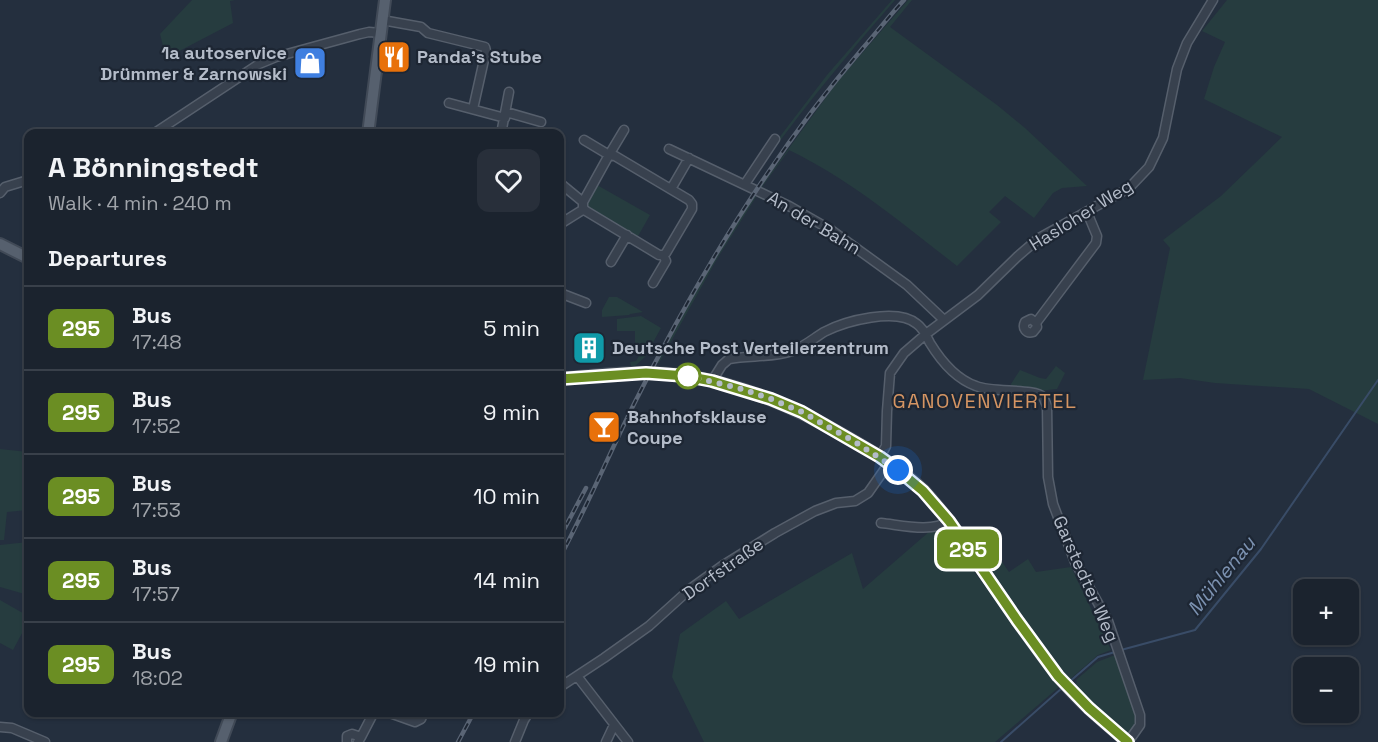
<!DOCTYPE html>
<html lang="en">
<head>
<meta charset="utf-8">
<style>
  body { margin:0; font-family:"Space Grotesk",sans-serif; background:#282f3a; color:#f1f3f6; height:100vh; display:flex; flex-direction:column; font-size:22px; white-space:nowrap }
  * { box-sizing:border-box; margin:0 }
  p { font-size:20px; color:#a0a4aa }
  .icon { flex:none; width:33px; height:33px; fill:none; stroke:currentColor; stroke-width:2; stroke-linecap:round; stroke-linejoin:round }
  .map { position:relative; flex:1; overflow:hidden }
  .panel { position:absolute; left:24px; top:129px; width:540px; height:588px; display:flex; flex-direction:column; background:#1b232e; border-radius:12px; box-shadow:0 2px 4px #0004,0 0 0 2px #39404a }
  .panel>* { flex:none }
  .badge { padding:0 12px; border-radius:9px; font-size:21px; line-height:39px }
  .controls { position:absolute; left:1293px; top:579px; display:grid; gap:12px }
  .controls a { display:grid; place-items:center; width:66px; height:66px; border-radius:12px; background:#1b232e; box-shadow:0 2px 4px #0004,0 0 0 2px #39404a; font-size:30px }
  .you { position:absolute; width:30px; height:30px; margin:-15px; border:4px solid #fff; border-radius:50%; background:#1a73e8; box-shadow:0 0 0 9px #1a73e833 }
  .map>.badge { position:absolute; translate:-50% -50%; box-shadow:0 0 0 3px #fff }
  h2 { padding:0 24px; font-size:22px; line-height:54px }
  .round { display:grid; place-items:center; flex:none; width:63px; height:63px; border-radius:12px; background:#282f3a }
  .summary { display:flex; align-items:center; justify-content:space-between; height:102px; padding:0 24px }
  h1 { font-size:28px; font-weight:600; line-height:45px }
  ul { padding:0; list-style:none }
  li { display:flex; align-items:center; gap:18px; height:84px; padding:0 24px; border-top:2px solid #39404a }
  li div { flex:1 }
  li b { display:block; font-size:22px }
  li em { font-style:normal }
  li .badge { min-width:66px; font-weight:700; text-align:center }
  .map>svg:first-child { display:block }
</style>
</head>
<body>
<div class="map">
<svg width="1378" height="742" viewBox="0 0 1378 742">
  <rect width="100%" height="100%" fill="#242f3e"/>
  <path fill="#263c3f" d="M192,0H235L230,1L233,23L166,58L160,34Z
    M892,0H895C850,52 806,104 766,160L765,159L772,147L827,75Z
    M908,0H912L890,27L997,105L1025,128L1087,186L1062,188L1053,193L1034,218L1005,196L989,212L1001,222L957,266C903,224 851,180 789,150L762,187C798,204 832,224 863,248L862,249L759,189L838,81Z
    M1227,0H1378V424L1309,389L1215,383L1180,378L1143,380L1170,248L1163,240L1221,196L1282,137L1204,99L1214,67L1225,42L1202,31Z
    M597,185L650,215L637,238L588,209L587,203Z
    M754,196L759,198L762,196L787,206L819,224L860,252L858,255L825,231L789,210L756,197L717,259L659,363H657L703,279Z
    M609,297H617L643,312L630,314L629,315L602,317V310Z
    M641,316L661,328L645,357L634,367L631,366L630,362L636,361L639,356L635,354V331H617V319Z
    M1056,366L1065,373L1057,389L1038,391L1012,389L1011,384L1020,370L1040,378L1046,379Z
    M0,449L28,452V510L7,512L4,540H0Z
    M930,531L945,532L1059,687L995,742H704L672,677L680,634L726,601L739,619L852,553L863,589Z
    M28,542V595L0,587V545Z
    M992,547L1009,572L1028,559L1036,572L1071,567L1111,650L1098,655L1069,680L1059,671L973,550Z
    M0,600L28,616V622L13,650L0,643Z
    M1115,655L1136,718C1136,729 1132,736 1121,732L1077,691L1078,689L1074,686L1077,682L1076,680L1097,662Z"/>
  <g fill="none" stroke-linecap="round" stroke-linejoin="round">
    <path stroke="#394c67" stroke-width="2" d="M686,599L705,583
      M1121,650L1195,630L1261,549L1378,380
      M1068,683L1098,657L1115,652
      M1001,742L1062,688"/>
    <defs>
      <path id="minor" d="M382,20L421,27L428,33L485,47L486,51L473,109
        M449,103L505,118
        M506,112L541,122
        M153,134L259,64L276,57L360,34L369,32L381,33
        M501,134L509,92
        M584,140L609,155L624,130
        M669,149L789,206L831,230L907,285L944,320
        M609,155L615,156L689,200L692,204V209L666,253L663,255H659L586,211L583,208V202Z
        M560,183L583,202
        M745,184L775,139
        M671,189L689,158
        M0,193L5,187L28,180
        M560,224L584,209
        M611,262L627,235
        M653,283L666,261L663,255
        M560,293L586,303
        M1036,323L1037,327L1033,332C1026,334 1022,328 1025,322L1031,319L1036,323L1096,243L1097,236L1087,212
        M712,381L722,365L729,359C749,355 772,358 792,351C804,347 814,338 824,332C845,321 897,307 917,324C924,329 926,336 930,343C941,361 956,379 976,386C992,393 1035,388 1043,397C1044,398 1046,404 1047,406L1048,477L1053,504L1075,562L1108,621L1140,715V725L1128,742
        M880,457L886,446L887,411L890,373L904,353L926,334L978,295L1017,257L1039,238L1129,188L1149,167L1163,138L1177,69L1187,43L1213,0
        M881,523C901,525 932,533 949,521
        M577,676L628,742
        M560,687L604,658L649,626L690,589L722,566L775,533L815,511L836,503L855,501L868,493L889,463
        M387,712L415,722L421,719L424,712
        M0,727L12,728L45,742
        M361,737L374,712
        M347,742V736L352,734L361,737L358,742
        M515,742L524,720L529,712
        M606,742L614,725"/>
      <path id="major" d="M368,134L385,0
        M0,244L28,258
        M560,379C601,374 645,370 687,376C744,385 797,408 847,437C873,452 900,468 922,489C931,498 940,510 948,520C957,531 964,543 972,554C1000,595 1027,637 1058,676C1078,701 1103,722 1128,742
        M221,742L232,712"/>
    </defs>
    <use href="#minor" stroke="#565f6c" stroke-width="11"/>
    <use href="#major" stroke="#414a57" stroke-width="14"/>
    <use href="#minor" stroke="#38414e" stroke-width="8"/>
    <use href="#major" stroke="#56606e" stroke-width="10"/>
    <defs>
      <path id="rail" d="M560,537L586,488
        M560,557C587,507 609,454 635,402C698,276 771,155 863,48C877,32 890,15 904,0
        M458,742L474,712"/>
    </defs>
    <use href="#rail" stroke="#5a6575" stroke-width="4.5"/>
    <use href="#rail" stroke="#1d2633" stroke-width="2" stroke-dasharray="7" stroke-linecap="butt"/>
  </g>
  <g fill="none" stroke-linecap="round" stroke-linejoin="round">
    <defs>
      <path id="line" d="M560,379L646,373L686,376L712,381L771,399L802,412L880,457L898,470L923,491L949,521L1017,620L1058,676L1089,708L1128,742"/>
    </defs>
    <use href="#line" stroke="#fff" stroke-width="14"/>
    <use href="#line" stroke="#6b8e23" stroke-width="9"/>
    <path stroke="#b4bcc9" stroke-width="6" stroke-dasharray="0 10.8" d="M688,376L742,389L771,399L802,412L855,442L898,470"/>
  </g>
  <defs>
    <symbol id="restaurant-square" viewBox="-11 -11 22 22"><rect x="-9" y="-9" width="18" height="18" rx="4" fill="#e8710a" stroke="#1d2633"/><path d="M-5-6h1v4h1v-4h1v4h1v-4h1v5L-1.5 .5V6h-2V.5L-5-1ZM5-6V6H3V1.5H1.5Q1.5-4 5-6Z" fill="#fff"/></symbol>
    <symbol id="shop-square" viewBox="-11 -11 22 22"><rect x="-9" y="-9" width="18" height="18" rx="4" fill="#3f7fe0" stroke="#1d2633"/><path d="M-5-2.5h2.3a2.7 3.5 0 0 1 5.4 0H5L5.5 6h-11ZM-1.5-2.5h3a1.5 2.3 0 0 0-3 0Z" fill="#fff"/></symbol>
    <symbol id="building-square" viewBox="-11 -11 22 22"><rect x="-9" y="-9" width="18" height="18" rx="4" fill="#0f9aa8" stroke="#1d2633"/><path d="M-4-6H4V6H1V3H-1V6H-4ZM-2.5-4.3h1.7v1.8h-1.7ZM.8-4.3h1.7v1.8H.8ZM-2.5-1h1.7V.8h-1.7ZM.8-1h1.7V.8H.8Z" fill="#fff"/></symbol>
    <symbol id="bar-square" viewBox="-11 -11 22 22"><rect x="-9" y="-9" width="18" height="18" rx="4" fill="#e8710a" stroke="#1d2633"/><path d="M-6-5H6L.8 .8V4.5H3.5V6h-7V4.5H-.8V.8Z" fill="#fff"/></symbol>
  </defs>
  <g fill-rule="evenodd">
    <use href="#restaurant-square" x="375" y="38" width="38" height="38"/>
    <use href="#shop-square" x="291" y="44" width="38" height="38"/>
    <use href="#building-square" x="570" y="329" width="38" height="38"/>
    <use href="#bar-square" x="585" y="408" width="38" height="38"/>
  </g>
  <circle fill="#fff" stroke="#6b8e23" stroke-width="3" cx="688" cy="376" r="12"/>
  <g text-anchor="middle" stroke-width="4.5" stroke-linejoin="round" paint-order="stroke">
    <g font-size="18" font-weight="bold" fill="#b4bcc9" stroke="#1d2633" text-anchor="start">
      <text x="287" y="59" text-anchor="end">1a autoservice<tspan x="287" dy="21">Drümmer &amp; Zarnowski</tspan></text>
      <text x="417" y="63">Panda's Stube</text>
      <text x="612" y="354">Deutsche Post Verteilerzentrum</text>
      <text x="627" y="423">Bahnhofsklause<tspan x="627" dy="21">Coupe</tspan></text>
    </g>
    <g font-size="18" fill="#b4bcc9" stroke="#1d2633">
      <text transform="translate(1081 215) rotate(-32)" y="6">Hasloher Weg</text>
      <text transform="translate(814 223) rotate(31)" y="6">An der Bahn</text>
      <text transform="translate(723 569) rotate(-35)" y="6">Dorfstraße</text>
      <text transform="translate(1086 579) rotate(66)" y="6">Garstedter Weg</text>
    </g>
    <g font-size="20" letter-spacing="1.5" fill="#d59563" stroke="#1d2633">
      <text x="985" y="408">GANOVENVIERTEL</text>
    </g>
    <g font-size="20" font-style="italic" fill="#7c92b1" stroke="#1d2633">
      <text transform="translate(1221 576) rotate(-51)" y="7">Mühlenau</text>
    </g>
  </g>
</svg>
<div class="controls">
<a>+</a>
<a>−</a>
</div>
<div class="you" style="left:898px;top:470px"></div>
<b class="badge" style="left:968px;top:549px;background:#6b8e23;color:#fff">295</b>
<section class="panel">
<div class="summary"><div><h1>A Bönningstedt</h1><p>Walk · 4 min · 240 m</p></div><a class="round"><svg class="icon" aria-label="heart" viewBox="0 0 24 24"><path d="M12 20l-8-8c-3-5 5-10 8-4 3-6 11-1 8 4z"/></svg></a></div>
<h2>Departures</h2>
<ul>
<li><span class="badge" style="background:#6b8e23;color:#fff">295</span><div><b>Bus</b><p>17:48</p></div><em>5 min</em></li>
<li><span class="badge" style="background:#6b8e23;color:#fff">295</span><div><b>Bus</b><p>17:52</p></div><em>9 min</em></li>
<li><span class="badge" style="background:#6b8e23;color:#fff">295</span><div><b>Bus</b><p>17:53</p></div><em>10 min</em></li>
<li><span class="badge" style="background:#6b8e23;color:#fff">295</span><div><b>Bus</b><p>17:57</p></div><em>14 min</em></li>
<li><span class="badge" style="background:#6b8e23;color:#fff">295</span><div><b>Bus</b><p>18:02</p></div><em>19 min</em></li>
</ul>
</section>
</div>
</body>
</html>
